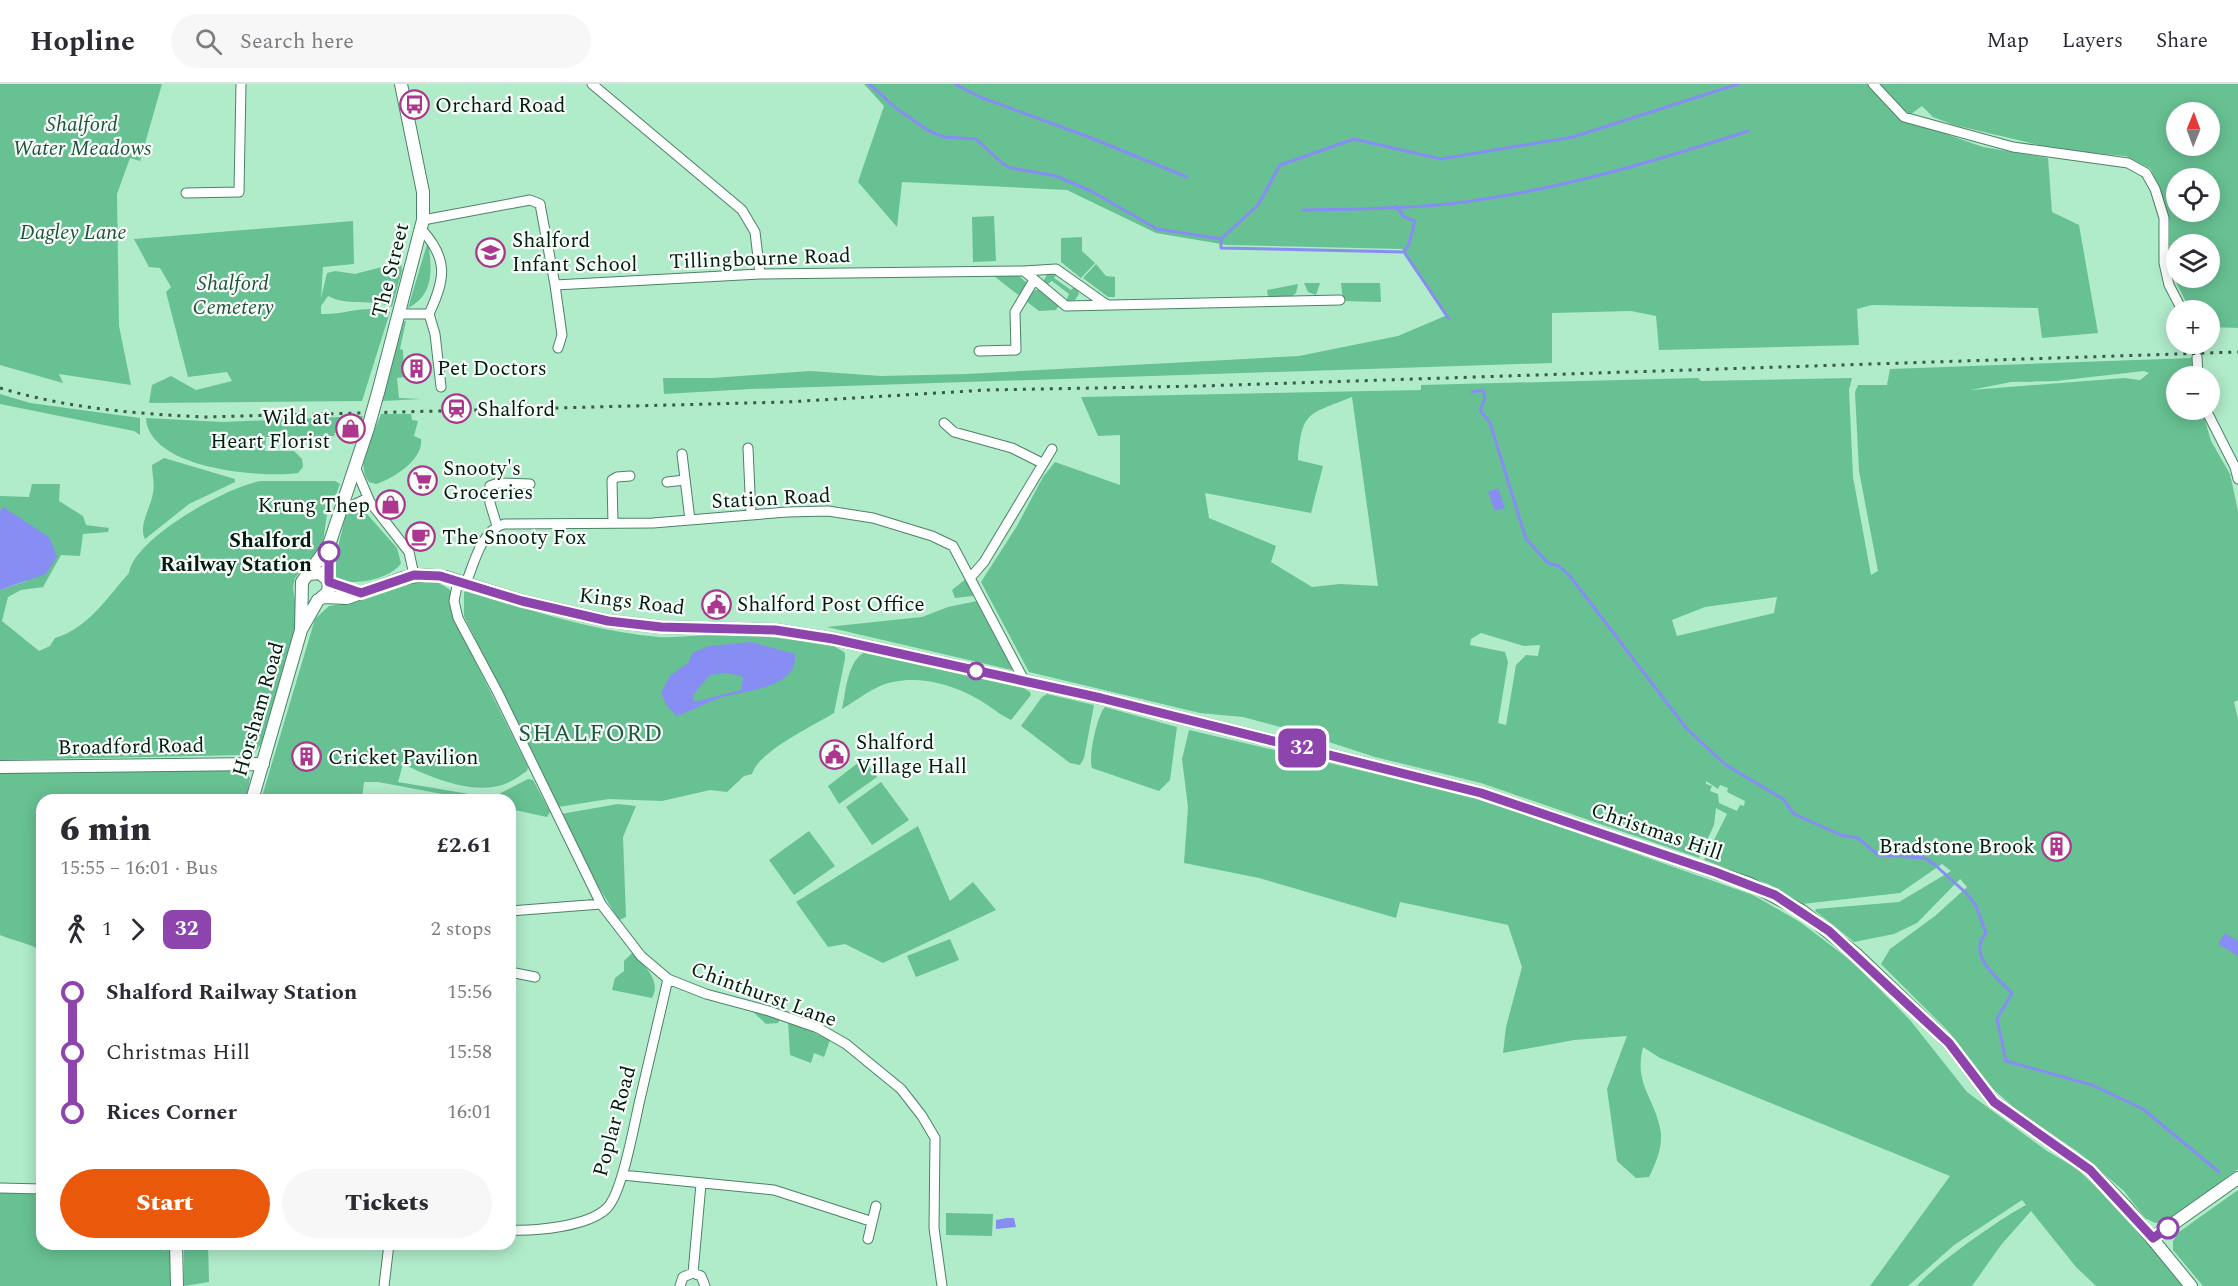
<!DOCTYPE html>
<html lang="en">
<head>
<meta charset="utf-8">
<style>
  body { margin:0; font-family:Spectral,serif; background:#f7f7f7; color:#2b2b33; height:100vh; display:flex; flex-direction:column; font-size:22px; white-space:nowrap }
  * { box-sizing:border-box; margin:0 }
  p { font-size:20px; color:#7c7c81 }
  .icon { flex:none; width:33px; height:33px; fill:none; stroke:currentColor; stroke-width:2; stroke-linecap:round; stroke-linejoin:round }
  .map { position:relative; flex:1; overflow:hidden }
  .drawer { position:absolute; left:36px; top:710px; width:480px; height:456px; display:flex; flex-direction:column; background:#fff; border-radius:18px; box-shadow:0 3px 15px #0003 }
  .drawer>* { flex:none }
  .badge { padding:0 12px; border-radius:9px; font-size:21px; line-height:39px }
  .needle { width:39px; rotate:1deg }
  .buttons { position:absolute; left:2166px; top:18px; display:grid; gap:12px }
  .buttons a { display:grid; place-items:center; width:54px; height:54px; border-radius:50%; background:#fff; box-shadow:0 3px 15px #0003; font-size:30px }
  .map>.badge { position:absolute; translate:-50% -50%; box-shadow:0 0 0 3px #fff }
  .legs { display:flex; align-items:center; gap:9px; height:66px; padding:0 24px; font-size:20px }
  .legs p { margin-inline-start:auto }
  .head { display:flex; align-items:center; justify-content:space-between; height:102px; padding:0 24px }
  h1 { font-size:33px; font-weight:800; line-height:45px }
  .action { display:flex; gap:12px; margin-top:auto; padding:12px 24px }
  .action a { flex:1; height:69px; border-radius:36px; background:#ea580c; color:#fff; font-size:24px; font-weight:800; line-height:69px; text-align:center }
  .action a+a { background:#f7f7f7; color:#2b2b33 }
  ul { padding:0 24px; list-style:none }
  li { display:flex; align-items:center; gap:21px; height:60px; font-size:22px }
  li i { display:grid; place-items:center; width:9px; height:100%; margin:0 8px; background:currentColor }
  li i::after { content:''; width:15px; height:15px; margin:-8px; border:4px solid; border-radius:50%; background:#fff }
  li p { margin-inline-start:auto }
  li:first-child i { background:linear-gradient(#0000 50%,currentColor 0) }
  li:last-child i { background:linear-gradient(currentColor 50%,#0000 0) }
  header { display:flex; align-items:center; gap:36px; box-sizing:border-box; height:84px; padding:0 30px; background:#fff; border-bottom:2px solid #e1e1e2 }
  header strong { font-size:28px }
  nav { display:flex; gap:33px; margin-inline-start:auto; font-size:21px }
  .search { width:420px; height:54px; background:#f7f7f7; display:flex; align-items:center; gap:15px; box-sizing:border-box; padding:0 21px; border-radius:33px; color:#7c7c81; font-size:22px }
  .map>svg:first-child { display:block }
</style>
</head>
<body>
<header>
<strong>Hopline</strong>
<div class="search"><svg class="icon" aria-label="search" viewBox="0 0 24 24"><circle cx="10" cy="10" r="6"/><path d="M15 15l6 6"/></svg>Search here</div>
<nav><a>Map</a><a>Layers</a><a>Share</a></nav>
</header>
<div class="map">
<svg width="2238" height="1202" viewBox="0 0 2238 1202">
  <rect width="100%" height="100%" fill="#b0ebca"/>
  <path fill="#68c193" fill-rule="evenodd" d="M0,0H162L140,77L130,74L117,110L119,242L131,301L59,290L63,299L0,281Z
    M864,0H1868L1897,33L1983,63L2048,74L2052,128L2079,141L2098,249L2042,254L2038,224L1872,221L1857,225L1859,261L1659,266L1656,232L1631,227L1552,229V279L751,305L664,310L663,294H713L810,287L881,292L966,290L1299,272L1398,252L1445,232L1402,165L1227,161L1156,149L1067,106L902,98L897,143L858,98L884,22Z
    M1877,0H2238V244L2210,243V226H2190L2177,200L2170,167V137L2151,85L2126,72L2060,66L1954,41L1933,33L1922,22L1911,30L1902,26ZM2176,28H2210V62H2176ZM2176,94H2210V128H2176ZM2176,160H2210V194H2176Z
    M994,132L996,177L973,178L972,133Z
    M353,137L354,180L323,183L321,214L327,189L335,187L355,190L401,178L402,187L392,223C371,214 348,223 328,212L321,222V230C347,231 363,220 390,228L362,317L149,319L152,301L171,292L196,306L232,297L227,288L188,293L166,208L171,203L160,184L149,183L134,155Z
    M1082,153V167L1095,179L1081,194L1061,178V154Z
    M428,157C432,184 435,210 408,224Z
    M1096,180L1106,192L1115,193V213H1108L1083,194Z
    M1058,188L1054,194L1071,206L1076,201L1079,210L1075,216L1066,217L1069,210L1052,197L1046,201L1044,196L1048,189Z
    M1018,191L1027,199V204L1021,213L994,192Z
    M1304,199H1320L1316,211L1308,208Z
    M1341,199H1380L1381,218L1343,217Z
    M1298,200L1296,209L1292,212H1268L1267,206Z
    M1035,206H1040L1059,221L1056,226L1039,227L1026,217Z
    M404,237H406L400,265L403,266L404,293L397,294L399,314L421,315L382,317Z
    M2192,274L2194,292H2176V326H2202L2211,357L2230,390L2238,427V616L2234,618L2238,635V1085L2168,1137L2155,1139L2145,1134L2124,1107L2078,1068L2019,1028L1984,997L1950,949L1881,880L1890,865L1935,832L1967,803L1960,795L1917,839L1894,850L1854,858L1815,827L1816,825L1899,818L1951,787L1942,780L1900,809L1802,820L1768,800L1704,776L1727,730L1716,724L1714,741L1699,774L1481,699L1375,673L1292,646L1243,633L1200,629L1029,588L981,498L1017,442L1043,393L1055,378L1120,401V351L1098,352L1081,313L1421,306V301L1698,294L1701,297L1852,294L1849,306L1853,393L1871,491L1878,487L1859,387L1855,308L1858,301H1887L1890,285ZM2144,287L2149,289L2140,296L2124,294L1971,306L2011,298L2056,297ZM1352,313L1378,502L1340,500L1312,503L1271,478L1276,462L1209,434L1205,409L1311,429L1323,382L1298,376C1302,326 1308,331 1352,313ZM1777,513L1774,529L1677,552L1672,536L1705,523ZM1481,549L1524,562L1540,561L1538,572L1526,571L1516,581L1506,641L1498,639L1508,578L1505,568L1470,561L1471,555ZM1706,697L1718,705L1720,701L1728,704L1727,708L1745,717L1744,722L1740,721L1737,727L1719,719L1718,710L1710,707L1712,702L1706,700Z
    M0,310L30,319L140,334V351L134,347L0,320Z
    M381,330H411L412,336L418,337L414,352L421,355C424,375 393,395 376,400L369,398C354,379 374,350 381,330Z
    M363,332L359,342L336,343L334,352L266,353L265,367H294L302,375L303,383L298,389C260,394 149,385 146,334L223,338Z
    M164,374L235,395V398L189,420L145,455C138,442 151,423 153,409C155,400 152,390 152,381Z
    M261,397H335L340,400L334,416L328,423L323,458L295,494L293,504L297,528L292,560L261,660L255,668L245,671L0,676V506L27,497L3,423L0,427V412L29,413L32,400H60L59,417L83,432L86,441L109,444L108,448L83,450L80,472L61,471L43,503L21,506L8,513L2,537L39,567L50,562L55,554C87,545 107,514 129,489C134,454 228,402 261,397Z
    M360,422L397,464L401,479C392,495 348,505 333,492C333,473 343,451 345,429Z
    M967,494L974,507L973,512L955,514L952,506Z
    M415,496C428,497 441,497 451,507L452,531L528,683L527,687C518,693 509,700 498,702C468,709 430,693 403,680L398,698L481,712L497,711L528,695L533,696L550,728L547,733L510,725V716L469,715L378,698H364L362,715L261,716L315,535L329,522L356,518Z
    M468,506C530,527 594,547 659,553C678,554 696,551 715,551C736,550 758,552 779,554C799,557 829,555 845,569V575L834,629C813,642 759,667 752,690L744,692L727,708L710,706L662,717L609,715L558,723L464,532V508Z
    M977,517L984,522L1013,579L1012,586L827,543L922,533L948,523Z
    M865,568L1022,603L1030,608L1031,611L1011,636C998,630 988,620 976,614C948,598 908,589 878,603C865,609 854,618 842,625C846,608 847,577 865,568Z
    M1047,610L1094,621L1084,674L1080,681L1070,679L1021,642L1042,613Z
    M1105,623L1177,643L1170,696L1159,707L1092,684C1088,674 1097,631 1105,623Z
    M1189,646L1457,709L1506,724L1753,811L1800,838L1853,878L1910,936L1967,1008L2047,1067L2076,1084L2116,1121L2183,1202H2096L2076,1183L2031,1127L2001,1161L1972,1202H1917C1934,1181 2001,1134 2026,1121L2022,1116L1954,1161L1908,1202H1870L1950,1092L1660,974L1643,963C1634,1000 1653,1011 1660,1044C1664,1060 1656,1079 1649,1093L1636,1094L1617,1077L1607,1005L1627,952L1574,956L1503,969L1506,943L1522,883L1508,841L1400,818L1396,834L1259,794L1184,779L1188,723L1182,675Z
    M863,675L877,693L839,720L828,702Z
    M233,685L246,687L250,694L246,715L42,716V867C29,859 14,857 0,851V688Z
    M881,698L909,736L872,761L846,723Z
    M618,720L636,722L623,753L626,833L619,836L598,802L561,730Z
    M918,742L950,817L973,798L996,826L883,879L845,860L828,863L796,818Z
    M809,747L835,782L794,811L769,776Z
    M950,855L959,876L916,893L907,872Z
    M632,869C644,881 662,897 652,914L612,906L615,894L624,887V877Z
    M749,924L781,934L778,939L766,940Z
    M788,937L830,956L824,973L814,969L811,979L790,971Z
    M2238,1106V1202H2203L2173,1166V1157L2179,1148Z
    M0,1108L42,1109V1160H172L171,1202H0Z
    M946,1129L993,1130L992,1152L946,1151Z
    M184,1160H208L209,1198L184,1202Z"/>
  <path fill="#888df4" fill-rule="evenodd" d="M1498,404L1505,424L1495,427L1488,408Z
    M3,423L49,453L57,472L46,490L0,506V427Z
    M751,558L795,570C799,605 743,606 720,614C705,619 692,627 676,632L666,620L661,609L670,592L689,578L692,569L709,562ZM727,589L743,593L741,606L694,618L693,611L710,591Z
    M2225,849L2238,857V872L2218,860Z
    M1007,1134H1014L1016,1143L996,1145V1136Z"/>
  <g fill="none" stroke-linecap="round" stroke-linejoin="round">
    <path stroke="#888df4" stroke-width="3" d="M869,0L897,25L929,47L944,53L976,55L1003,80L1011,84L1056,92L1091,107L1157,145L1221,155
      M955,0L980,13L1086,52L1187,93
      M1396,122L1404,133L1415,137L1409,160L1404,168
      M1303,126C1350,125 1400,125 1448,120C1551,108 1650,79 1748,47
      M1221,155L1258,121L1280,81L1354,55L1441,75L1573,53L1738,0
      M1221,155V164L1404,168L1449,235
      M1472,308L1483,306L1485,315L1480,326L1490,339L1526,455L1548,479L1559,482L1569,491L1687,645L1726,681L1783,715L1794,730L1841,751L1858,754L1878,771L1925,774L1934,780L1966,809L1976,822L1986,849C1967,871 1996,893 2012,909L1997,935L2006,977L2092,1001L2143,1025L2219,1088"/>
    <defs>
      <path id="minor" d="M592,0L742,126L755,148L760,190
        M1873,0L1904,33L2013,63L2128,79L2146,89L2155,105L2164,134V179L2169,201L2182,226
        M186,109L239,108L241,0
        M423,136L530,116L540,120L555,201L760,190L1024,187
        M422,146C449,176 445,195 429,230L435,250L441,303
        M555,201L562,251L558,264
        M1107,221L1056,185L1024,187L1066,222L1340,216
        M400,230H429
        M2196,260V262
        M979,267L1016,266L1015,228L1034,196
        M2197,273L2198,292
        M2206,326L2235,383L2238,395
        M944,339L954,348L1012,364L1042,379
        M748,364L751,431
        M682,370L690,436
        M355,383L370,418L409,468L414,491
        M667,398L685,396
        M343,422L349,423L368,414
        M613,439L612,396L617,393L630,392
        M497,442L490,419V402L498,399L530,400
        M970,494L984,478L1052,365
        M458,497L454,517L458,534L498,609L601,820L641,872L668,895L706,910L769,927L818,944L846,960L901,1005L922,1032L935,1054L934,1144L942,1202
        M466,499C474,480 481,446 504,440L653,439L787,428L828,427L873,434L932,452L953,462L1025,598
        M510,827L601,820
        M510,888L535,893
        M622,1091L774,1106L870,1137
        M0,1104L42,1105
        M510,1146C535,1147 588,1143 607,1124C623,1108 635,1035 641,1011C650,972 659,933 668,895
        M868,1155L876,1122
        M693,1189L701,1100
        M384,1202L389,1160
        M680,1202L683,1193L693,1189L701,1192L705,1202"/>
      <path id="major" d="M379,305L423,136V108L401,0
        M309,490L320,489L329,497L328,508L320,515
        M327,494L329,461
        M324,513L347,514L403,494L425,491L445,493L522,517L608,537L661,543L775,546L833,555L1101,614L1481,709L1750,800L1802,827L1857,871L1949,959L1994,1018L2090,1086L2127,1124L2191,1202
        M301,546L302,498L329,461L368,344
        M0,683L263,680
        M252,716L301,546L318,516
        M2153,1154L2238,1094
        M176,1160L177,1202"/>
    </defs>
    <use href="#minor" stroke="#4b8366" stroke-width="11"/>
    <use href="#major" stroke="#4b8366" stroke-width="14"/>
    <use href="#minor" stroke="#fff" stroke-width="9"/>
    <use href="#major" stroke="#fff" stroke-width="12"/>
    <path stroke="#385a47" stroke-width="3" stroke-dasharray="3 6" stroke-linecap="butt" d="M0,304C67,324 135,330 205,333L787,318L987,306L1201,302L2238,268"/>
    <defs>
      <path id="major-bridge" d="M368,344L379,305"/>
    </defs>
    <use href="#major-bridge" stroke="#4b8366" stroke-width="14" stroke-linecap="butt"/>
    <use href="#major-bridge" stroke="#fff" stroke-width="12"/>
  </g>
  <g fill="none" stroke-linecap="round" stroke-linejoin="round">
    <defs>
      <path id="line-1" d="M329,468V498L361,509L414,491L440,492L522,517L608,537L661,543L775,546L833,555L1101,614L1481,709L1715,788L1775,811L1829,847L1949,959L1994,1018L2090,1086L2153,1154L2168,1144"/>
    </defs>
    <use href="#line-1" stroke="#fff" stroke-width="14"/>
    <use href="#line-1" stroke="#8e44ad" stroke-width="9"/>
  </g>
  <defs>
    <symbol id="bus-ring" viewBox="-11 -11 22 22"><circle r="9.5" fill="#f8fefa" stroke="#ad378f" stroke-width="1.5"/><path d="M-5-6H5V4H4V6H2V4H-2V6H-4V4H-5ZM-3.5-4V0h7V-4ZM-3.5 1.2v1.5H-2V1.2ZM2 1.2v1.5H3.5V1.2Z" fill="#ad378f"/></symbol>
    <symbol id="school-ring" viewBox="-11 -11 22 22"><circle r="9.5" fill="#f8fefa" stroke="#ad378f" stroke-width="1.5"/><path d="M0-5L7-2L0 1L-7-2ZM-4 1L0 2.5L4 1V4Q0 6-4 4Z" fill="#ad378f"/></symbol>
    <symbol id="building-ring" viewBox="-11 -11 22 22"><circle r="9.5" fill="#f8fefa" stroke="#ad378f" stroke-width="1.5"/><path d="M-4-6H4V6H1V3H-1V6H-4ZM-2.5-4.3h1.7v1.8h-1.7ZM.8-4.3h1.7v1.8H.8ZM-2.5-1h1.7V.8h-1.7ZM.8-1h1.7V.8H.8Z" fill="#ad378f"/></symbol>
    <symbol id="station-ring" viewBox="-11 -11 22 22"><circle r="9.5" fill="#f8fefa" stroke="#ad378f" stroke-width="1.5"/><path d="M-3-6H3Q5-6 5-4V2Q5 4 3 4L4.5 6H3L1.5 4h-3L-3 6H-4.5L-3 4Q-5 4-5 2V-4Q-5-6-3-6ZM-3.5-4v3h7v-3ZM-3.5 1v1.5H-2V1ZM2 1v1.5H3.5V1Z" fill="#ad378f"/></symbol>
    <symbol id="shop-ring" viewBox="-11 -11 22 22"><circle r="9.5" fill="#f8fefa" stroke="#ad378f" stroke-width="1.5"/><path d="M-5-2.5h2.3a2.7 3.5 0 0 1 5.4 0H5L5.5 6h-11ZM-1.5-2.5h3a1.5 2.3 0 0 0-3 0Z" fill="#ad378f"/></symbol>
    <symbol id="supermarket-ring" viewBox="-11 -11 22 22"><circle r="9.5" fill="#f8fefa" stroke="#ad378f" stroke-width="1.5"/><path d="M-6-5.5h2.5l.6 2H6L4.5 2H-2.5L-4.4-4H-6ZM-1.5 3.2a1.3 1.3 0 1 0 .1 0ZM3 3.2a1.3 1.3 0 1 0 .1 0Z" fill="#ad378f"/></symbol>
    <symbol id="cafe-ring" viewBox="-11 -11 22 22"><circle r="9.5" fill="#f8fefa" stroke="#ad378f" stroke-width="1.5"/><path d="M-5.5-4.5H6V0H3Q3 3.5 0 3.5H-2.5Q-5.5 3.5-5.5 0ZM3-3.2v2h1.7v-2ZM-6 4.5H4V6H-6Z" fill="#ad378f"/></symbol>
    <symbol id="civic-ring" viewBox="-11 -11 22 22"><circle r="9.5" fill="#f8fefa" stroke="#ad378f" stroke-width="1.5"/><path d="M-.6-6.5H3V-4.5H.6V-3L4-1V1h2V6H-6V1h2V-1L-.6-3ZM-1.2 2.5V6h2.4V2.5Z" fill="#ad378f"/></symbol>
  </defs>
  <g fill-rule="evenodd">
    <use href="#bus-ring" x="398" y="4" width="33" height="33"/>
    <use href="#school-ring" x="474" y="152" width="33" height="33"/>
    <use href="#building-ring" x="400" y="268" width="33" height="33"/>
    <use href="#station-ring" x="440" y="308" width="33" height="33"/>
    <use href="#shop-ring" x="334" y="328" width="33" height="33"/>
    <use href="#supermarket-ring" x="406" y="380" width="33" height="33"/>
    <use href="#shop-ring" x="374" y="404" width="33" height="33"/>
    <use href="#cafe-ring" x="404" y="436" width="33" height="33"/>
    <use href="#civic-ring" x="700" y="504" width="33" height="33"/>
    <use href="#civic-ring" x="818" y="654" width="33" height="33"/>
    <use href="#building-ring" x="290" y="656" width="33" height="33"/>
    <use href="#building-ring" x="2040" y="746" width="33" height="33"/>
  </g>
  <g fill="#fff" stroke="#8e44ad" stroke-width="3">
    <circle cx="329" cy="468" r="10"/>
    <circle cx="976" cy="587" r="8"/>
    <circle cx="2168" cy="1144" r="10"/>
  </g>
  <g text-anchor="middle" stroke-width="4.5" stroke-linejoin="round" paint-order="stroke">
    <g font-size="21" fill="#041b0f" stroke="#f8fefa" text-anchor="start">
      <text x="435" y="28">Orchard Road</text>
      <text x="512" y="163">Shalford<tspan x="512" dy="24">Infant School</tspan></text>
      <text x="437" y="291">Pet Doctors</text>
      <text x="477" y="332">Shalford</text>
      <text x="330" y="340" text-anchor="end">Wild at<tspan x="330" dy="24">Heart Florist</tspan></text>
      <text x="443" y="391">Snooty's<tspan x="443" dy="24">Groceries</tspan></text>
      <text x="370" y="428" text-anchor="end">Krung Thep</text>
      <text x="442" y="460">The Snooty Fox</text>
      <text x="737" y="527">Shalford Post Office</text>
      <text x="856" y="665">Shalford<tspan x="856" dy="24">Village Hall</tspan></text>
      <text x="328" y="680">Cricket Pavilion</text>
      <text x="2035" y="769" text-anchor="end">Bradstone Brook</text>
    </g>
    <g font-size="21" font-style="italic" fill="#1e533a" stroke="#f8fefa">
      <text x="82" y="47">Shalford<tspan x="82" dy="24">Water Meadows</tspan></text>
      <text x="73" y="155">Dagley Lane</text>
      <text x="233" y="206">Shalford<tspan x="233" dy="24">Cemetery</tspan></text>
    </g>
    <g font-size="21" fill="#041b0f" stroke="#f8fefa">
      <text transform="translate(760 174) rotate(-2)" y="7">Tillingbourne Road</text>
      <text transform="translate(390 186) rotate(-76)" y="7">The Street</text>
      <text transform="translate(771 414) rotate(-3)" y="7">Station Road</text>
      <text transform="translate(632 517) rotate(7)" y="7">Kings Road</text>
      <text transform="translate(258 625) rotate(-74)" y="7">Horsham Road</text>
      <text transform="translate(131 662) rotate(-1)" y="7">Broadford Road</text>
      <text transform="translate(1657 747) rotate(19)" y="7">Christmas Hill</text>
      <text transform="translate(764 910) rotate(20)" y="7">Chinthurst Lane</text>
      <text transform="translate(614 1037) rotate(-75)" y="7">Poplar Road</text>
    </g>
    <g font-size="21" font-weight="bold" fill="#041b0f" stroke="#f8fefa" text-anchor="end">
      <text x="312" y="463">Shalford<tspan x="312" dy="24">Railway Station</tspan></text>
    </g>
    <g font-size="24" letter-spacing="1.5" fill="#1f593d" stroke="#f8fefa">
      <text x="591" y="657">SHALFORD</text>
    </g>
  </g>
</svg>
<div class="buttons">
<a><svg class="needle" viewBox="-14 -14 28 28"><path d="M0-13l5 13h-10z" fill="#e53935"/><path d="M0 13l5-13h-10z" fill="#7c7c81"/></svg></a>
<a><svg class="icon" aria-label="locate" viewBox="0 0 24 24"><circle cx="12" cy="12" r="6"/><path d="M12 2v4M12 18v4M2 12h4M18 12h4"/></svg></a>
<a><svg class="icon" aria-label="layers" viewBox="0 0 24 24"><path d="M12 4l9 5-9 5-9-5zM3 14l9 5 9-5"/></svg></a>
<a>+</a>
<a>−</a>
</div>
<b class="badge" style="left:1302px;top:664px;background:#8e44ad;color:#fff">32</b>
<section class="drawer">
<div class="head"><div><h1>6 min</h1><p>15:55 – 16:01 · Bus</p></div><b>£2.61</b></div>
<div class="legs"><svg class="icon" aria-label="walk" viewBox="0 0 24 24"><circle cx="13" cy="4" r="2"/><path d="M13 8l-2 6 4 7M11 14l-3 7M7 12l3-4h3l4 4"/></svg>1<svg class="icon" aria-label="forward" viewBox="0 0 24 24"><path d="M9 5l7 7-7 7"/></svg><b class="badge" style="background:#8e44ad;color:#fff">32</b><p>2 stops</p></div>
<ul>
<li><i style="color:#8e44ad"></i><b>Shalford Railway Station</b><p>15:56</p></li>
<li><i style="color:#8e44ad"></i><span>Christmas Hill</span><p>15:58</p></li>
<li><i style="color:#8e44ad"></i><b>Rices Corner</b><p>16:01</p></li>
</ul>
<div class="action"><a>Start</a><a>Tickets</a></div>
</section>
</div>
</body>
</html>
